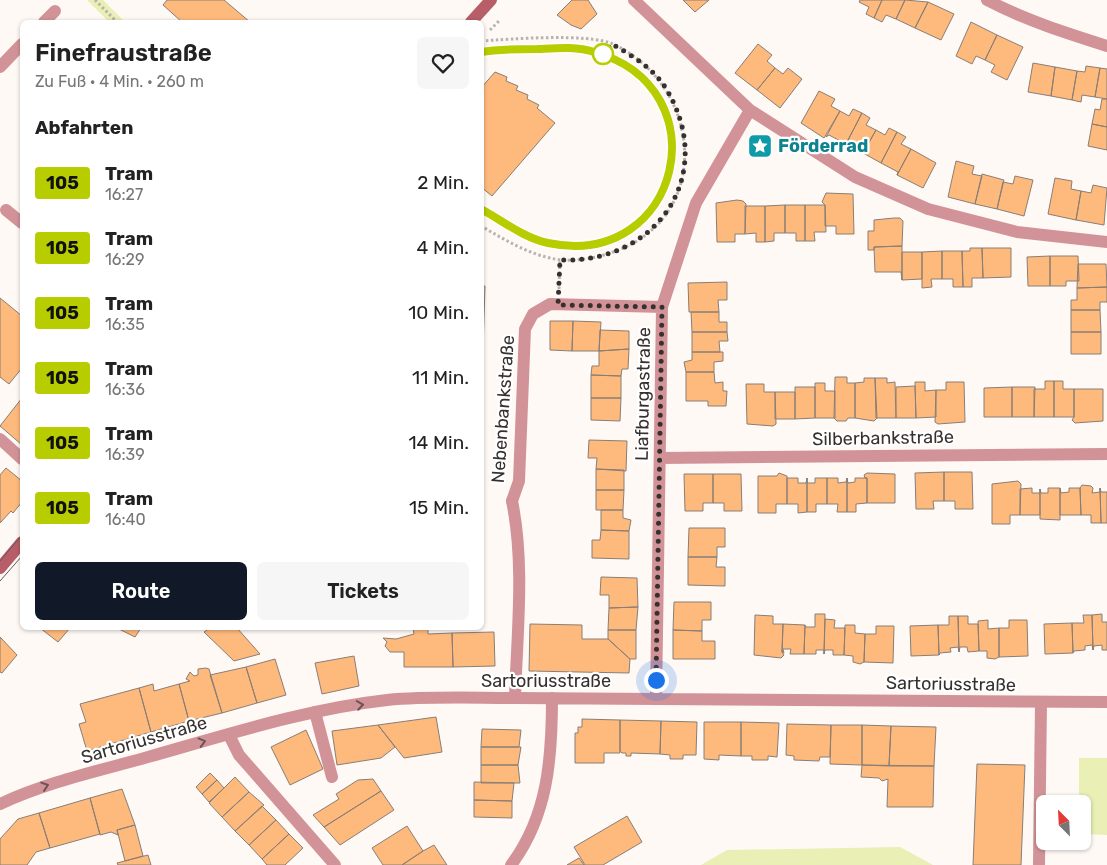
<!DOCTYPE html>
<html lang="de">
<head>
<meta charset="utf-8">
<style>
  body { margin:0; font-family:Rubik,sans-serif; background:#f6f6f6; color:#222; height:100vh; display:flex; flex-direction:column; font-size:19px; white-space:nowrap }
  * { box-sizing:border-box; margin:0 }
  p { font-size:16px; color:#767676 }
  .icon { flex:none; width:28px; height:28px; fill:none; stroke:currentColor; stroke-width:2; stroke-linecap:round; stroke-linejoin:round }
  .map { position:relative; flex:1; overflow:hidden }
  .sheet { position:absolute; left:20px; top:20px; width:464px; height:610px; display:flex; flex-direction:column; background:#fff; border-radius:8px; box-shadow:0 1px 4px #0004 }
  .sheet>* { flex:none }
  .badge { padding:0 10px; border-radius:4px; font-size:18px; line-height:32px }
  .needle { width:32px; rotate:336deg }
  .buttons { position:absolute; left:1036px; top:795px; display:grid; gap:10px }
  .buttons a { display:grid; place-items:center; width:55px; height:55px; border-radius:8px; background:#fff; box-shadow:0 1px 4px #0004; font-size:25px }
  .you { position:absolute; width:25px; height:25px; margin:-12px; border:4px solid #fff; border-radius:50%; background:#1a73e8; box-shadow:0 0 0 8px #1a73e833 }
  .map>.badge { position:absolute; translate:-50% -50%; box-shadow:0 0 0 2px #fff }
  h2 { padding:0 15px; font-size:19px; line-height:45px }
  .round { display:grid; place-items:center; flex:none; width:52px; height:52px; border-radius:8px; background:#f6f6f6 }
  .overview { display:flex; align-items:center; justify-content:space-between; height:85px; padding:0 15px }
  h1 { font-size:24px; font-weight:600; line-height:38px }
  .action { display:flex; gap:10px; margin-top:auto; padding:10px 15px }
  .action a { flex:1; height:58px; border-radius:8px; background:#111827; color:#fff; font-size:20px; font-weight:600; line-height:58px; text-align:center }
  .action a+a { background:#f6f6f6; color:#222 }
  ul { padding:0; list-style:none }
  li { display:flex; align-items:center; gap:15px; height:65px; padding:0 15px }
  li div { flex:1 }
  li b { display:block; font-size:19px }
  li em { font-style:normal }
  li .badge { min-width:55px; font-weight:700; text-align:center }
  .map>svg:first-child { display:block }
</style>
</head>
<body>
<div class="map">
<svg width="1107" height="865" viewBox="0 0 1107 865">
  <rect width="100%" height="100%" fill="#fff9f6"/>
  <path fill="#e9efb5" d="M87,0H103L125,22H109Z
    M1079,758H1107V835L1083,834L1082,804H1079Z
    M900,847L933,865H701L727,850Z"/>
  <path fill="#feb97d" stroke="#897e75" d="M167,0H224L250,22H182L163,5Z
    M572,0H588L597,14L581,29L571,25L557,15Z
    M683,0H709L695,12Z
    M860,0H882L874,18L866,14L869,7L859,2Z
    M882,0H905L896,19L886,15L882,22L874,18Z
    M905,0L928,2L915,28L896,19Z
    M928,2L954,14L941,40L915,28Z
    M971,22L997,35L985,60L976,56L972,64L956,56Z
    M997,35L1023,47L1007,80L991,72L995,65L985,60Z
    M758,44L772,55L767,61L775,68L757,90L735,73Z
    M1033,63L1055,67L1051,96L1028,92Z
    M1086,66L1100,68L1095,97L1082,95L1081,102L1072,100L1077,71L1085,72Z
    M1055,67L1077,71L1072,100L1051,96Z
    M775,68L783,74L788,68L802,79L780,108L757,90Z
    M1100,68L1107,69V99L1095,97Z
    M495,72L507,77L506,81L518,86L516,90L528,95L527,99L539,105L537,108L555,123L492,196L481,187V88Z
    M819,91L835,99L831,106L840,111L824,138L801,123Z
    M1102,99H1107V127L1092,124L1095,109L1100,110Z
    M853,109L862,113L846,144L829,135L826,137L840,111L849,116Z
    M862,113L870,118L866,125L876,130L863,153L846,144Z
    M1092,124L1107,127V150L1088,146Z
    M889,128L897,132L881,163L863,153L876,130L885,135Z
    M897,132L906,137L901,144L911,149L897,175L898,172L881,163Z
    M911,149L936,163L923,188L897,175Z
    M956,161L974,166L972,174L982,176L975,204L948,197Z
    M982,174L1004,180L997,209L975,204Z
    M1015,176L1033,180L1024,216L997,209L1003,182L1013,184Z
    M1055,178L1072,181L1071,189L1081,191L1076,220L1048,214Z
    M1093,185L1107,188L1104,225L1076,220L1081,191L1091,193Z
    M826,193L853,194L854,234H836V226H825V205L822,202Z
    M737,200L743,201L746,204L745,234H735V242H717L716,203Z
    M785,205V233H774V241L765,242V206Z
    M785,205H805V241H796V233H785Z
    M805,205H825L826,232H814L815,241H805Z
    M745,206H765V242H756V233L745,234Z
    M894,218H900L903,221L902,246L874,247V250H868V231H874V220Z
    M902,246V280L901,272H875L874,247Z
    M970,248H982L983,278H972V287H963L962,251H970Z
    M982,248H1011V277L983,278Z
    M942,251V279H931L932,287L922,288V252Z
    M942,251H962L963,287H953V279H942Z
    M902,252H922V279L902,280Z
    M1050,256V286H1028L1027,257Z
    M1050,256H1078L1079,281H1066V286H1050Z
    M1078,264H1106L1107,287L1077,288Z
    M727,282V300H718L719,312H689L688,283Z
    M481,286H485L483,349L481,348Z
    M1107,287V302H1100V310H1071V300H1077V288Z
    M0,298L22,316V368L9,384L0,377Z
    M1071,310H1100L1101,332H1071Z
    M691,312H719V322H727V332H692Z
    M550,321H573L572,351L550,350Z
    M573,321L601,322L599,351H572Z
    M600,330L629,331V349L599,351Z
    M692,332H727L728,341H719L720,352H692Z
    M1071,332H1101V354H1071Z
    M629,349L628,369H622L621,376L591,375L592,366H599V351Z
    M692,352H723V361L714,362V372H686L684,362L692,360Z
    M686,372H714L715,383L723,382V391H727L726,406H708V401H686Z
    M591,375L621,376V398H591Z
    M835,377H847V383H855V418H848L846,421H837L834,418Z
    M864,378H875L877,418L874,421L855,418V383L864,382Z
    M875,378H887V383L895,382L896,418H876Z
    M1045,381H1054V417H1034V389H1045Z
    M1054,381H1063V389H1074V417H1054Z
    M915,382H925V391L936,390V417L916,418Z
    M946,382H964L965,422L938,424L935,422L936,390H946Z
    M815,383H825V391H835V418H815Z
    M746,384H764V392H775L776,424L773,426L747,424Z
    M915,386L916,418H896V387Z
    M795,387H815V418L795,419Z
    M1012,387V417H984V388Z
    M1012,387H1035L1034,417H1012Z
    M1074,389H1103V421L1075,423L1072,420L1074,417Z
    M775,392H795V419H775Z
    M22,398V445L0,426Z
    M591,398H621L620,421L591,420Z
    M589,440L627,441L626,471L596,469L597,458H588Z
    M6,468L22,481V502L13,513L11,511L0,523V475Z
    M596,469L624,470V490H596Z
    M944,472V501H933L934,509H916L915,473Z
    M944,472H972L973,509H955V501H944Z
    M779,473L787,476V504H776V513H758V476H777Z
    M867,473L895,474V503H867V478H865L864,475Z
    M684,474H713V503H703V511H685Z
    M713,474H741L742,511H724V503H713Z
    M787,478H798V483H806L807,478V512L798,513V504H787Z
    M807,478V483H815V478H827V504H816V512H807Z
    M827,478H838V483L846,482L847,478V512H837L838,504H827Z
    M847,478L848,483L855,482V478H867V503L856,504V512H847Z
    M1018,481L1021,484L1020,515H1010V524H992V484Z
    M1082,485L1091,486L1093,488L1092,493L1100,492V488L1101,523H1091V515H1081L1080,488Z
    M1032,488V493H1040V489V515H1020V489Z
    M1048,488H1060V520L1040,519V489L1041,493H1048Z
    M1060,488L1061,493L1069,492V488H1080L1081,515H1060Z
    M1100,488L1101,492H1107V523H1101Z
    M596,490H624L623,510H596Z
    M601,510H623V518L631,520L629,531L601,530Z
    M689,528H725V547H717V557H688Z
    M601,530L629,531V559L592,558V540H600Z
    M688,557H717L716,567H725V586L688,585Z
    M601,577L637,578L638,607L609,608V595H600Z
    M674,602H711V620H702V631L673,630Z
    M638,607L636,630H608L609,608Z
    M815,614H825L824,654V650H816V654H804L805,625L806,627H815Z
    M1102,614V622H1107V650H1102V645L1094,646L1093,650L1092,615Z
    M755,615L773,616V624H783L782,652L784,655L781,658L754,655Z
    M1083,615H1092L1093,650L1092,645L1085,646V650L1074,651L1073,653L1072,623H1084Z
    M949,616H958L959,652L958,647L950,648L951,652L940,653L939,655L938,625H949Z
    M958,616H968V624H978L979,651L968,652L967,647H960L959,652Z
    M825,619L835,620L834,628H845L844,655H833V650H825L824,654Z
    M988,620V629L999,628V657L995,659L987,658V651H979L978,621Z
    M1009,620H1027L1028,656L999,657V628H1009Z
    M1072,623L1073,653L1045,654L1044,624Z
    M530,624L582,625V639H608L630,659L629,673L529,671Z
    M783,624L805,625L804,654H790L791,649H783L784,653L782,652Z
    M845,625H855V633L865,634L864,662L860,664L853,662V656L844,655Z
    M938,625L939,655L911,656L910,626Z
    M876,626H894L893,663L864,662L865,634H876Z
    M40,628H70L58,642Z
    M117,628H141L135,637Z
    M210,628H237L260,654L234,661L204,632Z
    M413,628H428V634L452,633L453,667H404V652H390L385,646L387,642L383,638L396,639L414,634Z
    M608,630H636V659H630L608,639Z
    M673,630L702,631V641H715V659H673Z
    M494,632L495,666L453,667L452,633Z
    M0,637L17,655L2,673L0,672Z
    M354,656L359,686L322,694L315,663Z
    M275,659L286,695L257,703L246,667Z
    M246,667L257,703L222,713L210,675Z
    M206,668L209,669L222,713L189,721L179,684L190,681L186,679L190,672L194,676L198,675V669Z
    M153,684L154,691L179,684L189,721L151,732L139,688Z
    M139,688L151,732L87,751L79,724L86,722L80,704Z
    M436,717L442,752L404,758L378,725Z
    M582,719L620,720V753H604V763H575V733H578V727H582Z
    M620,720L661,721L660,754L631,753V756H626V753H622L620,751Z
    M661,721L697,722L696,755H683V759H670V755L660,754Z
    M704,722H741V756L719,755V760L704,759Z
    M741,722L779,723L777,757L768,756V760H752V756H741Z
    M787,724L831,725L830,757H820L819,761L794,760V756L786,755Z
    M378,725L395,747L381,758L337,765L332,731Z
    M831,725H862V765L830,764Z
    M862,725L891,726L889,766L862,765Z
    M891,726L936,727L934,766H889Z
    M482,729L521,730L519,747H481Z
    M306,730L323,769L290,785L271,747Z
    M481,747H521L518,765H481Z
    M977,764L1025,765L1021,865H973Z
    M481,765H518L520,783H481Z
    M862,765L934,766L933,807H887L888,779L882,781L879,778L861,777Z
    M210,773L217,780L202,794L196,787Z
    M235,777L249,792L222,817L209,803Z
    M373,779L381,791L324,827L313,815L339,799L336,794L358,780Z
    M217,780L224,788L209,802L202,794Z
    M474,782L514,783L512,801L474,800Z
    M122,789L135,825L117,830L118,835L111,832L100,835L90,798Z
    M381,791L394,810L340,845L324,827Z
    M249,792L264,805L235,831L222,817Z
    M90,798L100,834L50,848L39,813Z
    M474,800L512,801V818L474,817Z
    M262,806L276,820L249,845L235,831Z
    M39,813L50,848L36,852L27,865H0V839L18,819Z
    M627,816L642,842L603,865H585L574,847Z
    M276,820L289,834L262,859L249,845Z
    M135,825L143,856L125,861L117,830Z
    M407,826L423,851L402,865H383L372,848Z
    M289,834L303,848L285,865H267L262,859Z
    M434,845L447,865H402L423,851Z
    M148,855L151,865H118L117,863Z
    M579,858L584,865H567Z"/>
  <g fill="none" stroke-linecap="round" stroke-linejoin="round">
    <path stroke="#b9b3b0" stroke-width="3" stroke-dasharray="2.5 2.5" stroke-linecap="butt" d="M95,0L117,22
      M490,30L500,20
      M481,41C511,39 588,33 613,44C703,86 714,218 613,252C597,258 578,261 561,260C531,256 507,241 481,226
      M559,289L560,259"/>
    <path stroke="#d29398" stroke-width="12" d="M44,22L55,11
      M0,67L22,44
      M6,210L22,223
      M0,439L22,459
      M315,712L332,777
      M229,735L239,755L335,865
      M1039,864L1041,703"/>
    <path stroke="#d29398" stroke-width="12" d="M512,501C525,564 517,633 515,698"/>
    <path stroke="#d29398" stroke-width="12" d="M634,0L750,110L855,177L928,209L1017,232L1107,242
      M987,0C1025,20 1066,33 1107,46
      M660,458L1107,454
      M512,501L519,481L525,329L533,314L550,304L662,307
      M656,698L662,307L696,203L750,110
      M0,804C47,782 98,771 148,757C226,735 306,709 387,700C429,696 472,698 515,698L1107,702
      M511,865C548,816 552,758 552,698"/>
    <path stroke="#b85e69" stroke-width="12" d="M471,22L491,0
      M0,568L22,542"/>
    <path stroke="#605a58" stroke-width="1" d="M481,52C501,48 521,49 542,49C559,49 577,47 594,52C723,87 681,271 548,243C523,237 503,221 481,209
      M0,561L22,535
      M0,581L22,556"/>
  </g>
  <defs><path id="oneway-chevron" d="M-2-3.5L2.5 0L-2 3.5" fill="none" stroke-width="1.6" stroke-linecap="round" stroke-linejoin="round" transform="scale(1.25)"/></defs>
  <g stroke="#6d5353">
    <use href="#oneway-chevron" transform="translate(360 705) rotate(-9)"/>
    <use href="#oneway-chevron" transform="translate(202 742) rotate(-15)"/>
    <use href="#oneway-chevron" transform="translate(45 786) rotate(-18)"/>
  </g>
  <g fill="none" stroke-linecap="round" stroke-linejoin="round">
    <defs>
      <path id="line" d="M481,52C500,49 519,49 538,49C557,48 576,46 594,52C723,87 681,271 548,243C524,238 503,221 481,209"/>
    </defs>
    <use href="#line" stroke="#fff" stroke-width="11"/>
    <use href="#line" stroke="#b7cd00" stroke-width="8"/>
    <path stroke="#36302e" stroke-width="5" stroke-dasharray="0 9" d="M603,54L612,44C631,55 653,68 665,87C719,173 658,264 560,260L558,305L662,307L656,680"/>
  </g>
  <defs>
    <symbol id="sight-square" viewBox="-11 -11 22 22"><rect x="-9" y="-9" width="18" height="18" rx="4" fill="#0f9aa8" stroke="#fff"/><path d="M0-6L1.8-2.2L6-1.7L2.9 1.2L3.7 5.4L0 3.3L-3.7 5.4L-2.9 1.2L-6-1.7L-1.8-2.2Z" fill="#fff"/></symbol>
  </defs>
  <g fill-rule="evenodd">
    <use href="#sight-square" x="746" y="132" width="28" height="28"/>
  </g>
  <circle fill="#fff" stroke="#b7cd00" stroke-width="2.5" cx="603" cy="54" r="10"/>
  <g text-anchor="middle" stroke-width="4.5" stroke-linejoin="round" paint-order="stroke">
    <g font-size="18" font-weight="bold" fill="#0d838f" stroke="#fff" text-anchor="start">
      <text x="778" y="152">Förderrad</text>
    </g>
    <g font-size="18" fill="#36302e" stroke="#fff">
      <text transform="translate(643 394) rotate(-89)" y="6">Liafburgastraße</text>
      <text transform="translate(503 409) rotate(-86)" y="6">Nebenbankstraße</text>
      <text transform="translate(883 438) rotate(-1)" y="6">Silberbankstraße</text>
      <text x="546" y="687">Sartoriusstraße</text>
      <text transform="translate(951 684) rotate(1)" y="6">Sartoriusstraße</text>
      <text transform="translate(144 740) rotate(-16)" y="6">Sartoriusstraße</text>
    </g>
  </g>
</svg>
<div class="buttons">
<a><svg class="needle" viewBox="-14 -14 28 28"><path d="M0-13l5 13h-10z" fill="#e53935"/><path d="M0 13l5-13h-10z" fill="#767676"/></svg></a>
</div>
<div class="you" style="left:656px;top:680px"></div>
<section class="sheet">
<div class="overview"><div><h1>Finefraustraße</h1><p>Zu Fuß · 4 Min. · 260 m</p></div><a class="round"><svg class="icon" aria-label="heart" viewBox="0 0 24 24"><path d="M12 20l-8-8c-3-5 5-10 8-4 3-6 11-1 8 4z"/></svg></a></div>
<h2>Abfahrten</h2>
<ul>
<li><span class="badge" style="background:#b7cd00;color:#111">105</span><div><b>Tram</b><p>16:27</p></div><em>2 Min.</em></li>
<li><span class="badge" style="background:#b7cd00;color:#111">105</span><div><b>Tram</b><p>16:29</p></div><em>4 Min.</em></li>
<li><span class="badge" style="background:#b7cd00;color:#111">105</span><div><b>Tram</b><p>16:35</p></div><em>10 Min.</em></li>
<li><span class="badge" style="background:#b7cd00;color:#111">105</span><div><b>Tram</b><p>16:36</p></div><em>11 Min.</em></li>
<li><span class="badge" style="background:#b7cd00;color:#111">105</span><div><b>Tram</b><p>16:39</p></div><em>14 Min.</em></li>
<li><span class="badge" style="background:#b7cd00;color:#111">105</span><div><b>Tram</b><p>16:40</p></div><em>15 Min.</em></li>
</ul>
<div class="action"><a>Route</a><a>Tickets</a></div>
</section>
</div>
</body>
</html>
